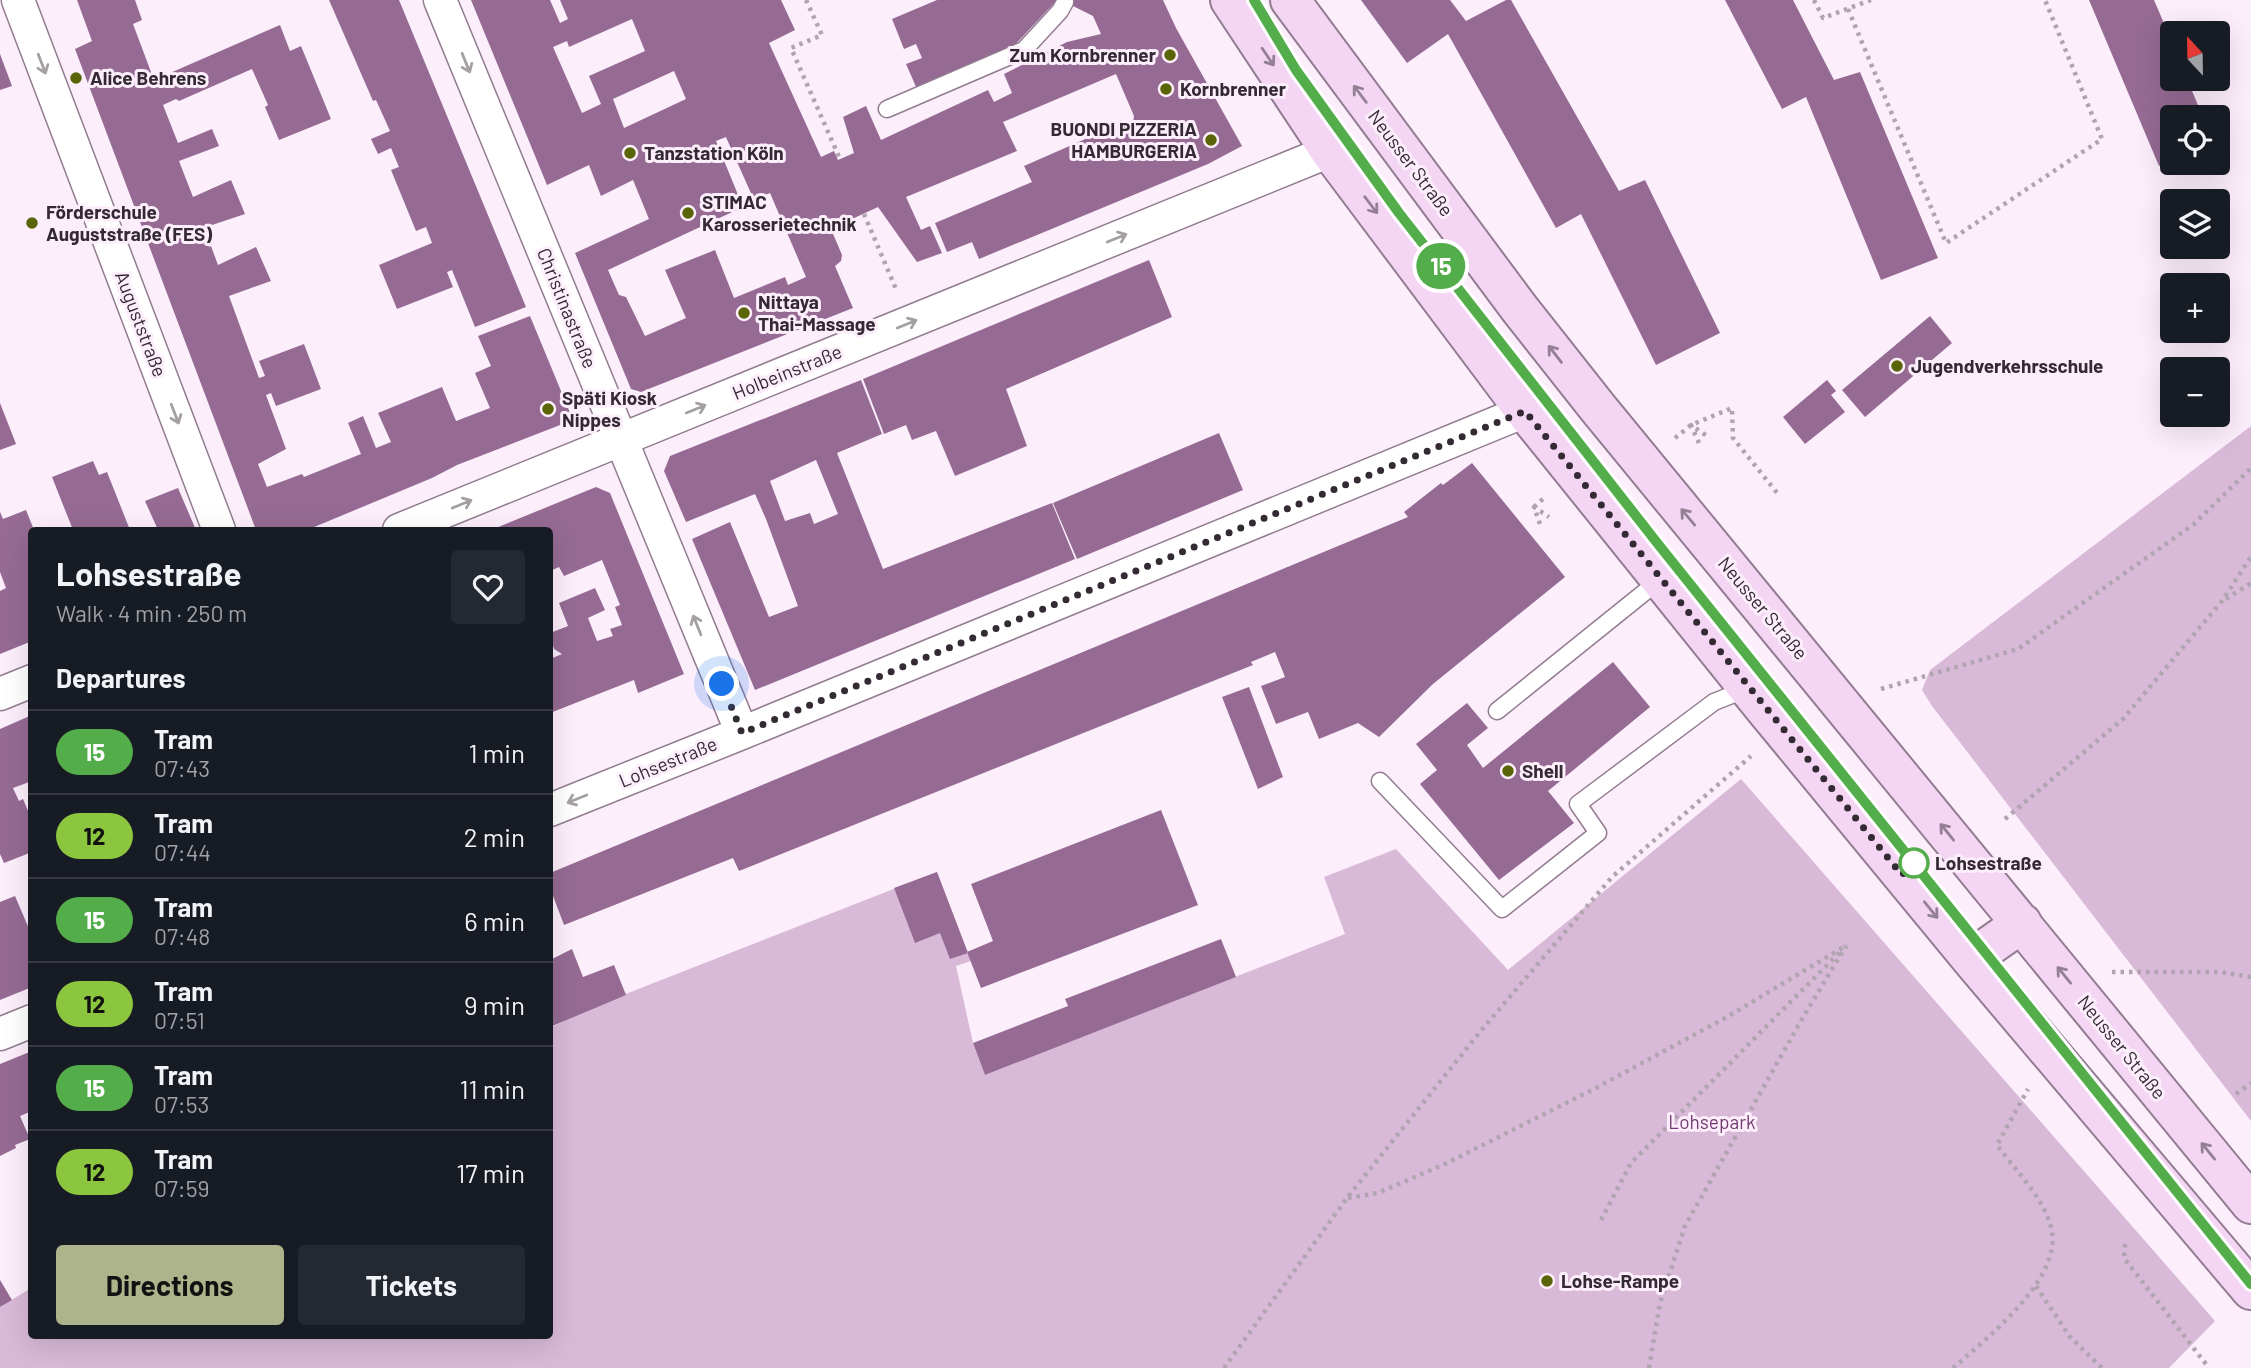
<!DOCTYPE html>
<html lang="en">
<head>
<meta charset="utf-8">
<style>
  body { margin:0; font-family:Barlow,sans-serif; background:#242831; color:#f1f3f6; height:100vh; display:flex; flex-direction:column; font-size:26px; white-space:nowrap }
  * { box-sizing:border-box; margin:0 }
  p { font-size:23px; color:#9ea1a6 }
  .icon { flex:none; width:38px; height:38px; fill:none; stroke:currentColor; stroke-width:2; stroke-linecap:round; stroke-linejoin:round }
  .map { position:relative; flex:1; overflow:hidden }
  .panel { position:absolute; left:28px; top:527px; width:525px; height:812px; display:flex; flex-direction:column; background:#171b24; border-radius:7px; box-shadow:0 7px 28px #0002 }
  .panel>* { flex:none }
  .badge { padding:0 14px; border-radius:23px; font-size:24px; line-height:46px }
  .needle { width:46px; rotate:338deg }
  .tools { position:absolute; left:2160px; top:21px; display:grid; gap:14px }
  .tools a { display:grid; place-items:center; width:70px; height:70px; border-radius:7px; background:#171b24; box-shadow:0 7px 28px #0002; font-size:35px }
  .you { position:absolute; width:35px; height:35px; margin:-18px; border:5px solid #fff; border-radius:50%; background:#1a73e8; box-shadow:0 0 0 10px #1a73e833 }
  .map>.badge { position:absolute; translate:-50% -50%; box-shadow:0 0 0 4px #fff }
  h2 { padding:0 28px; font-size:26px; line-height:63px }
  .round { display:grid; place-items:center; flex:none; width:74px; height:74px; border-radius:7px; background:#242831 }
  .summary { display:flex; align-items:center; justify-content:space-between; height:119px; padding:0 28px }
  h1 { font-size:33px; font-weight:700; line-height:52px }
  .action { display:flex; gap:14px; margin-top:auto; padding:14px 28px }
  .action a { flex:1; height:80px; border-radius:7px; background:#adb38a; color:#111; font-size:28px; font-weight:700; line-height:80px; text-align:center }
  .action a+a { background:#242831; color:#f1f3f6 }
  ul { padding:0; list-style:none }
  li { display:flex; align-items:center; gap:21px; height:84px; padding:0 28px; border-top:2px solid #363941 }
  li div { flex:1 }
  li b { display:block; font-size:26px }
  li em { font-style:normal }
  li .badge { min-width:77px; font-weight:700; text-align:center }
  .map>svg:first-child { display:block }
</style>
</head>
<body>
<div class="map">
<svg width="2251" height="1368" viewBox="0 0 2251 1368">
  <rect width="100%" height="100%" fill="#fdeefc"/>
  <path fill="#d8b9d7" d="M2251,426V1121L1932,706L1922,690L1930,670Z
    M1741,779L2215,1321L2169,1368H0V1307L31,1288L32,1335H550V1028L595,1006L937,872L971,961L956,966L973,1043L985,1075L1345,934L1324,877L1396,849L1508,970Z"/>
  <path fill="#956b94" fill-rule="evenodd" d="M77,0H135L142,20L133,24L154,80L280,25L290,51L301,46L331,119L279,140L265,107L268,105L252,69L179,101L176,99L163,105L178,143L212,129L219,146L179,161L193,197L231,180L245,214L203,228L209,247L211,246L218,265L256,247L271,281L229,296L259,378L265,376L259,361L304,344L321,389L276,406L271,393L266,395L286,449L258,464L267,487L302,474L304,477L361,454L348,423L363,416L376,448L391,442L378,413L442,387L456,421L490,408L475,373L491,366L478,336L530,316L573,420L457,465L432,478L307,530H256L75,49L92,41Z
    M329,0H399L526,307L475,327L452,270L447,272L453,287L397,309L379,265L432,243L426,227L416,231L391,170L399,167L391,148L378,154L371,139L390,131L376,100L373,101Z
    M471,0H550L560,23L568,19L560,0H781L795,30L769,43L821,157L834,151L838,160L854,153L843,117L866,106L881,140L988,90L994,102L1012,93L1004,74L1067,42L1101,34L1093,16L1061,0H1163L1176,28L1242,146L1208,164L979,259L972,242L947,252L935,223L1032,182L1024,166L1124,122L1133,123L1134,116L1116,74L1003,122L1017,151L906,197L921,230L930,226L942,253L917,262L878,207L837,226L831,229L842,255L841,261L835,266L853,308L641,392L631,389L575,253L649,219L633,180L601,196L589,165L547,185ZM632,19L645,51L589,76L601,104L582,113L553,47L567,41L569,47ZM674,71L686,99L624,128L613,99ZM721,126L754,200L770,193L806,277L788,285L785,277L734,298L715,250L665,270L686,318L645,336L626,297L619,295L608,270L743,207L716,141L726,137Z
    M937,0H1057L1014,46L917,89L906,64L922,58L916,44L904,49L892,19Z
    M1361,0H1450L1466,21L1506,0H1511L1619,191L1645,180L1720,333L1656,365L1581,214L1556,228L1448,34L1407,63Z
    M1725,0H1793L1834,80L1860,72L1938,258L1881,280L1806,97L1782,109Z
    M2089,0H2154L2172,42V79H2187L2203,117H2172V161L2159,166Z
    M0,54L12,86L0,90Z
    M1149,260L1172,317L1006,389L1027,446L955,476L936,431L912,440L906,425L884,434L863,379Z
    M1930,316L1952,343L1865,417L1842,390Z
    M861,380L882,434L837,453L883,569L1052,503L1075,559L755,690L692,539L730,522L769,617L798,606L766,519L755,494L686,522L664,471L670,456ZM816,460L838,514L814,524L810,513L785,521L770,481Z
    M1827,380L1836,391L1831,395L1845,412L1805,444L1783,417Z
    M0,403L16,444L0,450Z
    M1219,433L1243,490L1077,559L1053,503Z
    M93,461L99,475L107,472L130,530H73L52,477Z
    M1472,463L1565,577L1433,684L1379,737L1358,723L1319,739L1308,712L1276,724L1261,686L1285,677L1275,652L1251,662L1253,665L739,871L733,858L564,925L550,888V873L1408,517L1404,512L1441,483L1443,485Z
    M596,487L610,493L684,674L638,693L634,680L550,713V659L562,654L554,649L550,633L568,626L559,603L595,588L605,610L588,618L597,641L613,636L610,629L622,625L615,607L620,605L602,560L564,576L559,567L550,571V530H491Z
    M178,488L196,530H158L145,501Z
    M26,510L34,530H32V641L0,654V591L6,588L0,572V512L3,519Z
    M1613,662L1650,707L1548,791L1574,823L1499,880L1420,784L1437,770L1416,744L1467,703L1488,728L1467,745L1483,768Z
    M1249,687L1283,777L1258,789L1222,697Z
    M32,715V781L13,788L19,801L23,799L32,820V852L4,863L0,854V729Z
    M1161,810L1198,905L981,988L967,952L993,941L971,884Z
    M937,872L968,953L950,959L940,933L915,943L894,888Z
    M15,896L30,931L32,930V987L0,1000V902Z
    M1221,939L1236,977L985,1075L973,1043L1068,1006L1065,999Z
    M572,949L583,977L614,965L626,995L550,1027V960Z
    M32,1051V1111L20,1116L30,1139L15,1145L16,1148L0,1156V1064Z
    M0,1280L12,1300L0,1307Z"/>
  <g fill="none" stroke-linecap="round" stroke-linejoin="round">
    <defs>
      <path id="service" d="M887,109L1024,50L1060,11L1065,2
        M1497,711L1661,579
        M1380,781L1502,909L1598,833L1578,804L1714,702L1749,688"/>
      <path id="minor" d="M18,0L219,530
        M440,0L742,733
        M399,530L1330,151
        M0,694L32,681
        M550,810L742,733L1525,411
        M0,1034L32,1021"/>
      <path id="secondary" d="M1230,0L1330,151L1525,411L1765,709L1971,959L2251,1290
        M1290,0L1519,308L1598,408L2251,1204
        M1971,959L2022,923"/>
    </defs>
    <use href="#service" stroke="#927c91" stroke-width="19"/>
    <use href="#minor" stroke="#927c91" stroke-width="35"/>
    <use href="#secondary" stroke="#927c91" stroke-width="42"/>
    <path stroke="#b1a4b0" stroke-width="4.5" stroke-dasharray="3.5 5" stroke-linecap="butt" d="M806,0L822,35L791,48L840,159
      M1814,0L1823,18L1871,0
      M1848,9L1946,243L2102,139L2045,0
      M864,214L896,289
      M1675,438L1691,425L1732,408L1733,438L1778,494
      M1699,443L1691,425L1707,436
      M1534,507L1544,498
      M1540,524L1534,507L1549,517
      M2226,599L2251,583
      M1881,689L2018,649L2194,524L2251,468
      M2005,819L2123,719L2222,601L2251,557
      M2112,972H2220L2251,977
      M2236,1094L2251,1083
      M1348,1198L1378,1193L1447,1163L1594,1089L1727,1017L1847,945
      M1601,1220L1631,1163L1841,951
      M2125,1244L2124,1258L2209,1368
      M2036,1286L2070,1337L2102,1368
      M1224,1368L1347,1198L1479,1033L1612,877L1751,756
      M1649,1368L1660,1303L1685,1226L1802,1019L1846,946
      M1953,1368C1987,1338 2065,1277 2051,1227C2043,1197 2015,1170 1997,1145L2028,1089"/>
    <use href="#service" stroke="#fff" stroke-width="16"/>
    <use href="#minor" stroke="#fff" stroke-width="32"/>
    <use href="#secondary" stroke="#f4d6f4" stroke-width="38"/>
  </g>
  <defs><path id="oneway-shaft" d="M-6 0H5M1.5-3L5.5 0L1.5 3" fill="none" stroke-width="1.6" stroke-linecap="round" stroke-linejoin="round" transform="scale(1.75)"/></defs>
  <g stroke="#948094">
    <use href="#oneway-shaft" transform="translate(1268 57) rotate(56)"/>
    <use href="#oneway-shaft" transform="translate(1360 94) rotate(-127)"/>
    <use href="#oneway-shaft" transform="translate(1371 205) rotate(53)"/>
    <use href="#oneway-shaft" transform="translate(1555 354) rotate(-128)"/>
    <use href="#oneway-shaft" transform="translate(1688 517) rotate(-130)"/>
    <use href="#oneway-shaft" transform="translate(1947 832) rotate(-129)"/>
    <use href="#oneway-shaft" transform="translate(1931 910) rotate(51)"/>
    <use href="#oneway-shaft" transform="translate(2064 975) rotate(-129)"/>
    <use href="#oneway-shaft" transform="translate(2208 1151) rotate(-129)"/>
  </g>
  <g stroke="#a39fa3">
    <use href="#oneway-shaft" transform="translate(466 63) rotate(68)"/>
    <use href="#oneway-shaft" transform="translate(42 64) rotate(69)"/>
    <use href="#oneway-shaft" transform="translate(1117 238) rotate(-22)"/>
    <use href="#oneway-shaft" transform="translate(907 324) rotate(-22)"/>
    <use href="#oneway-shaft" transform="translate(696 409) rotate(-22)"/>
    <use href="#oneway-shaft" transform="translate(175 414) rotate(69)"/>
    <use href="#oneway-shaft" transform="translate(462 504) rotate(-22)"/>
    <use href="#oneway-shaft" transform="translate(697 625) rotate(-112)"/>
    <use href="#oneway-shaft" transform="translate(577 799) rotate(158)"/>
  </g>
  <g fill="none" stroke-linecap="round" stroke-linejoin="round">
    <defs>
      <path id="line" d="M1254,0L1296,70L1399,213L1658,544L2251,1284"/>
    </defs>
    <use href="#line" stroke="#fff" stroke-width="16"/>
    <use href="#line" stroke="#54ad4b" stroke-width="10"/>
    <path stroke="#332a33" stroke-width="7" stroke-dasharray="0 12.6" d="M722,684L742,733L1525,411L1902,875L1914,863"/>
  </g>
  <g fill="#5a6507" stroke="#fdeefc" stroke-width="2.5">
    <circle cx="1170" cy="55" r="7"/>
    <circle cx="76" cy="78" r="7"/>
    <circle cx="1166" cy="89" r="7"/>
    <circle cx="1211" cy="140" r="7"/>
    <circle cx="630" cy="153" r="7"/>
    <circle cx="688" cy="213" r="7"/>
    <circle cx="32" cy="223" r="7"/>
    <circle cx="744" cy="313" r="7"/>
    <circle cx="1897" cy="366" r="7"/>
    <circle cx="548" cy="409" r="7"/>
    <circle cx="1508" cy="771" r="7"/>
    <circle cx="1547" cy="1281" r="7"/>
  </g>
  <circle fill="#fff" stroke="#54ad4b" stroke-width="3.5" cx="1914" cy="863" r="14"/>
  <g text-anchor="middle" stroke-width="6" stroke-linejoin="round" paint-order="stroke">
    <g font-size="19" font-weight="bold" fill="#332a33" stroke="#fdeefc" text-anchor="start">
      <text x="1156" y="62" text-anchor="end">Zum Kornbrenner</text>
      <text x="90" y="85">Alice Behrens</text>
      <text x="1180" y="96">Kornbrenner</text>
      <text x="1197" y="136" text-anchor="end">BUONDI PIZZERIA<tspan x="1197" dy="22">HAMBURGERIA</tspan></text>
      <text x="644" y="160">Tanzstation Köln</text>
      <text x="702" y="209">STIMAC<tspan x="702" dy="22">Karosserietechnik</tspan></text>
      <text x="46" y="219">Förderschule<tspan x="46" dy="22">Auguststraße (FES)</tspan></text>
      <text x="758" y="309">Nittaya<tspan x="758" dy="22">Thai-Massage</tspan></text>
      <text x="1911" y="373">Jugendverkehrsschule</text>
      <text x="562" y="405">Späti Kiosk<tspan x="562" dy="22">Nippes</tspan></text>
      <text x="1522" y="778">Shell</text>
      <text x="1561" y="1288">Lohse-Rampe</text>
    </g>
    <g font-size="19" fill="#332a33" stroke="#fdeefc">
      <text transform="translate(1411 163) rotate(53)" y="7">Neusser Straße</text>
      <text transform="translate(567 308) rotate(68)" y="7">Christinastraße</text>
      <text transform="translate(141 324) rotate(69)" y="7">Auguststraße</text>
      <text transform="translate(787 372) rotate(-22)" y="7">Holbeinstraße</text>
      <text transform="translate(1763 608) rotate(50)" y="7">Neusser Straße</text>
      <text transform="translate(668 762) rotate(-22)" y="7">Lohsestraße</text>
      <text transform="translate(2122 1047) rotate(51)" y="7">Neusser Straße</text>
    </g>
    <g font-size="19" font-weight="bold" fill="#332a33" stroke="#fdeefc" text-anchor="start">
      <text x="1935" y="870">Lohsestraße</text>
    </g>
    <g font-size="19" fill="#723b72" stroke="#fdeefc">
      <text x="1712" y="1129">Lohsepark</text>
    </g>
  </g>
</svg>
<div class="tools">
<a><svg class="needle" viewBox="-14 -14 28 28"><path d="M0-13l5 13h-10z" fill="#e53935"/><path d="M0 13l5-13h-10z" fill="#9ea1a6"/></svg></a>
<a><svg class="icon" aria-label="locate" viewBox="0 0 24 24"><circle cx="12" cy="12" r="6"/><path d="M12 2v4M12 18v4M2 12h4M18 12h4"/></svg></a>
<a><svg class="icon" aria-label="layers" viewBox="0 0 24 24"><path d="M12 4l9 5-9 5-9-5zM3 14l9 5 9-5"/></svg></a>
<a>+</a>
<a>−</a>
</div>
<div class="you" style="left:722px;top:684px"></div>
<b class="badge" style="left:1441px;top:266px;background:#54ad4b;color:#fff">15</b>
<section class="panel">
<div class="summary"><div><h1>Lohsestraße</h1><p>Walk · 4 min · 250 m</p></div><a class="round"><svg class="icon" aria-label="heart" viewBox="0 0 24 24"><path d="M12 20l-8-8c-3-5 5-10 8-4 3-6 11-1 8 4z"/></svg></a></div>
<h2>Departures</h2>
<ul>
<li><span class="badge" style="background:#54ad4b;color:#fff">15</span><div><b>Tram</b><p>07:43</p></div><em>1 min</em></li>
<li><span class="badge" style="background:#8cc63f;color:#111">12</span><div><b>Tram</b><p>07:44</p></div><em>2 min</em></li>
<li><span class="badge" style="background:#54ad4b;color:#fff">15</span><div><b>Tram</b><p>07:48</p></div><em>6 min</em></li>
<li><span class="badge" style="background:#8cc63f;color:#111">12</span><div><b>Tram</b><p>07:51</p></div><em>9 min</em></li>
<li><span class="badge" style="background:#54ad4b;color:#fff">15</span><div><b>Tram</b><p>07:53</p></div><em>11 min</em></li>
<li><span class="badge" style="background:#8cc63f;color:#111">12</span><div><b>Tram</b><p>07:59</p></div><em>17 min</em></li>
</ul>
<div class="action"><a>Directions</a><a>Tickets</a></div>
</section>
</div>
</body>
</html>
